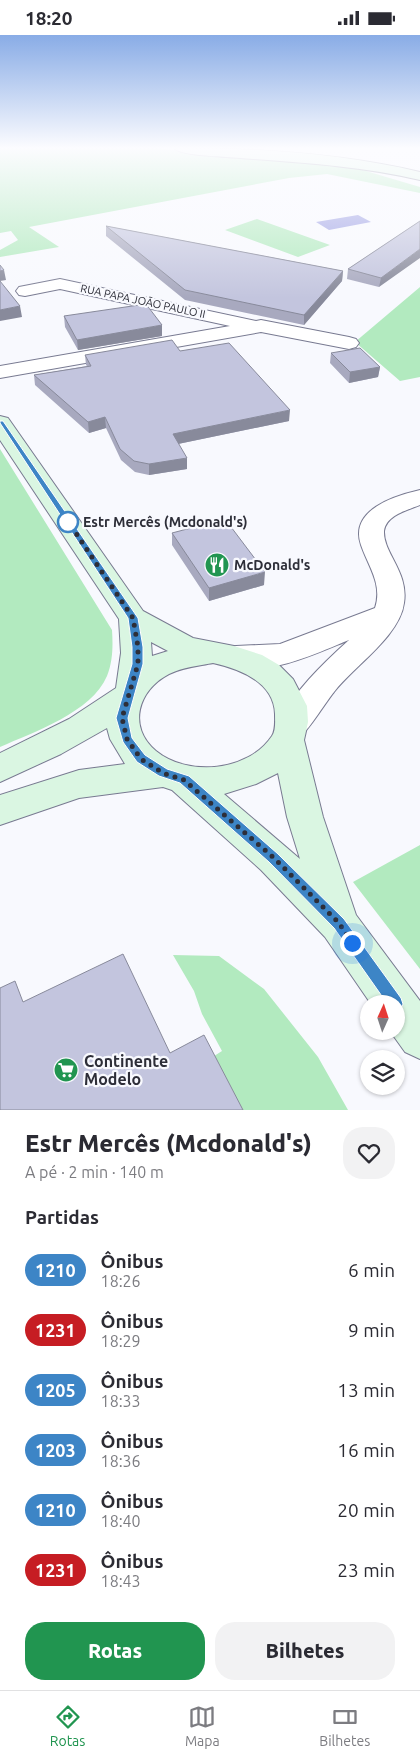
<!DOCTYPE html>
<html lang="pt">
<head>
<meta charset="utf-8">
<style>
  body { margin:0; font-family:Ubuntu,sans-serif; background:#f2f2f3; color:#2b2b33; height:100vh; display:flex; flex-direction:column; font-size:19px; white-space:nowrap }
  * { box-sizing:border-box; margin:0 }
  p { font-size:16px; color:#7c7c81 }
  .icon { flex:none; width:28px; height:28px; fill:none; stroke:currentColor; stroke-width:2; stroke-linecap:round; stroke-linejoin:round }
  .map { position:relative; height:1075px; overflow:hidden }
  .sheet { display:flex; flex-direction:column; background:#fff; flex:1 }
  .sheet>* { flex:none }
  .badge { padding:0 10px; border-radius:16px; font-size:18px; line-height:32px }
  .needle { width:32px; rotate:3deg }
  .buttons { position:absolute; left:360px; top:960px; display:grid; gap:10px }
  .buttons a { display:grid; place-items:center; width:45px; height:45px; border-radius:50%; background:#fff; box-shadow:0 1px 4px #0004; font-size:25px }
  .you { position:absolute; width:25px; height:25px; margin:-12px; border:4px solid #fff; border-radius:50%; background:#1a73e8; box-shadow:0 0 0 8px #1a73e833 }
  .map>.badge { position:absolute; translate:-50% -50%; box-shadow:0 0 0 2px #fff }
  h2 { padding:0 25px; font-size:19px; line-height:45px }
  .round { display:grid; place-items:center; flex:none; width:52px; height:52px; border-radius:20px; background:#f2f2f3 }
  .summary { display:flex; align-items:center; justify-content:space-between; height:85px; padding:0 25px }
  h1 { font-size:24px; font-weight:800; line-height:38px }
  .primary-button { display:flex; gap:10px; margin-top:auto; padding:10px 25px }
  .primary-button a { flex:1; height:58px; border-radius:20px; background:#219550; color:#fff; font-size:20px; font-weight:800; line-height:58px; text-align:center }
  .primary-button a+a { background:#f2f2f3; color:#2b2b33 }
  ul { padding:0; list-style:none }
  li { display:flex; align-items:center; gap:15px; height:60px; padding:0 25px }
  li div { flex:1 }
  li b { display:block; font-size:19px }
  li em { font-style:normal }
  li .badge { min-width:55px; font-weight:700; text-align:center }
  .status { display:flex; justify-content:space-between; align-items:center; height:35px; padding:0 25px; background:#fff; direction:ltr }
  .status svg { height:14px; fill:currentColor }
  .menu { display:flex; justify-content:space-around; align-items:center; height:70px; border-top:1px solid #e1e1e2; background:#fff; font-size:14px; color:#7c7c81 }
  .menu a { display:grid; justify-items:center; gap:2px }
  .menu .selected { color:#219550 }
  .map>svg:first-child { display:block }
</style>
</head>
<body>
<div class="status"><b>18:20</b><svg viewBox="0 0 49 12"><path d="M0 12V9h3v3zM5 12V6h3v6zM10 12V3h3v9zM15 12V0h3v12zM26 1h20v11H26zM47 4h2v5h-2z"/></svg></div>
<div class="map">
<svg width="420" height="1075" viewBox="0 0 420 1075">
  <rect width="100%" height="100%" fill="#f8f9fe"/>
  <path fill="#b2eabf" d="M0,113H154L349,131L420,152V158L327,139L289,143L29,192L59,212L0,222V215L18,205L11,196L0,198Z
    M257,184L330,210L298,222L225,195Z
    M420,252V342L400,346L355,307Z
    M0,414L112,595C113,610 113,626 107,641C92,677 34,697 0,712Z
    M420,810V934L353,847Z
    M173,920L219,921L264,954L318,1022L348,1075H238L211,1023L222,1016L202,979L194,956Z"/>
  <path fill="#9c9fe3" d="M358,180L371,187L329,195L316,187Z"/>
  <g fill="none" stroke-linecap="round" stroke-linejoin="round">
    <defs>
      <path id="street" d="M60,244L256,286L261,285L349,302L356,304L359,308L356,312L349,314L261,297L0,343V331L230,291L60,254L25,261L19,260L16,256L19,252Z
        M420,455V470C408,475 386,480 384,496C383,518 409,537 404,568C400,601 354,631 334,657C327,665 309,695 302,699C294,704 288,701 280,699L276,690C294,657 321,630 349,605C310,621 268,642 225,630L221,622L225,614L236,611L280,609L375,573C383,549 368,531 361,510C349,475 394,461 420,455Z"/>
      <path id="secondary" d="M174,113C256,113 340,118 420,137V145C356,130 291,127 226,122C215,121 179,120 174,113Z
        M0,381L8,383L143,576L193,603L234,611L262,620L279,630L293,644L307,671L308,687L304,705L323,782L356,880L420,966V1024L405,1017L390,996H396V969H371L325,902L261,835L172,755L163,752L79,763L0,790V760L79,735L125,729L110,704L107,693L61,719L0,747V718L69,684L116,653L121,618L119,584L0,405ZM151,607L168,616L152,621ZM213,628C240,634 274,647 275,679C275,687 276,695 272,701C248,737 188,742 156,716C127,692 138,655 169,639C183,632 198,631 213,628ZM278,738L287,782L300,824L224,759L256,749Z"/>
    </defs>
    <use href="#street" stroke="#787a91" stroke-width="2"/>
    <use href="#secondary" stroke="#787a91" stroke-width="2"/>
    <use href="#street" fill="#fff" fill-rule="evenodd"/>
    <use href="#secondary" fill="#daf6e2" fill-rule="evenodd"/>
  </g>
  <path fill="#a8a9bf" d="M420,186L379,252L347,244L348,234Z
    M106,191L343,236L342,246L304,290L185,265L106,201Z
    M64,281L162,301L78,315L65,292Z
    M180,316L289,386L178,409L187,434L149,440L135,437L121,425L106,393L89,398L35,350L34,340L87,331L86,330L85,320Z
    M331,318L380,332L378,342L349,348L330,328Z
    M172,498L264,550L209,566L172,510Z"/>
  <path fill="#888a9b" d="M420,214V223L379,252L381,243Z
    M4,235L6,245L0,246V236Z
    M343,236L342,246L304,290V280Z
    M20,271L22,282L0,286V275Z
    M162,290V301L78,315L77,305Z
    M380,332L378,342L349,348L350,337Z
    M290,375L289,386L173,410V399Z
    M105,382L106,393L89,398L88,387Z
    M187,423V434L149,440V429Z
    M265,537L264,550L209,566V553Z"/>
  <path fill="#c3c5de" stroke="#888a9b" d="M420,186V214L381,243L348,234Z
    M106,191L227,214L343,236L304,280L185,255Z
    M0,230L4,235L0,236Z
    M0,246L20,271L0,275Z
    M146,269L162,290L77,305L64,281Z
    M172,305L180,316L229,308L290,375L173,399L187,423L149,429L134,426L120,414L105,382L88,387L34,340L91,331L85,320Z
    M360,313L380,332L350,337L331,318Z
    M225,484L265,537L209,553L172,498Z
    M123,919L170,1018L204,1000L243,1075H0V953L15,946L23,967Z"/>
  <linearGradient id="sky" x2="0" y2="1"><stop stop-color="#89ace6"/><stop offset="0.43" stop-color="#fcfcff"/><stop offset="1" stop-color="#fcfcff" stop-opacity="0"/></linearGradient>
  <rect width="420" height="263" fill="url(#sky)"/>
  <path fill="#3d85c6" stroke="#fff" d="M0,386H3L138,583L143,612V629L128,683L132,703L145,720L167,734L189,741L278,819L344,884L401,963L403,969L401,974L396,976L391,974L334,893L269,827L180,748L159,741L137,727L123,707L116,683L132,629V612L128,583L0,388Z"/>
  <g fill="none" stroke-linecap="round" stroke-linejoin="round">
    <path stroke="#2d2e38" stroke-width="5" stroke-dasharray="0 9" d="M68,487L65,482L133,583L138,612V629L122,683L127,704L141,724L163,738L184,745L274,823L339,888L352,908"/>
  </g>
  <defs>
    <symbol id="restaurant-disc" viewBox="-11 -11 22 22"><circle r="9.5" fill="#219550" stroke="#f8f9fe"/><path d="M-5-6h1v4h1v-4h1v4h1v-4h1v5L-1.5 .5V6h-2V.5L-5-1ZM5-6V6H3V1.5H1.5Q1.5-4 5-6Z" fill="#fff"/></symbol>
    <symbol id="supermarket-disc" viewBox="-11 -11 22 22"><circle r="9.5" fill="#219550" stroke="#f8f9fe"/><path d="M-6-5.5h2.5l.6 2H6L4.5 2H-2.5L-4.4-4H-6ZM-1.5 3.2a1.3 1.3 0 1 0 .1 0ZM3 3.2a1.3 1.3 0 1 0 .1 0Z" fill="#fff"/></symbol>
  </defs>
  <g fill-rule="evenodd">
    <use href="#restaurant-disc" x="203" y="516" width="28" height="28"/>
    <use href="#supermarket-disc" x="52" y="1021" width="28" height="28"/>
  </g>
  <circle fill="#fff" stroke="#3d85c6" stroke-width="2.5" cx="68" cy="487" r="10"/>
  <g text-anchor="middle" stroke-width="4.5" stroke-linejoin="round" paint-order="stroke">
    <g font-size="11" fill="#2d2e38" stroke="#f8f9fe">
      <text transform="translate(143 266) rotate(12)" y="4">RUA PAPA JOÃO PAULO II</text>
    </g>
    <g font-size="14" font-weight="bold" fill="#2d2e38" stroke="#f8f9fe" text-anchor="start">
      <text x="83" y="492">Estr Mercês (Mcdonald's)</text>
    </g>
    <g font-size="14" font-weight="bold" fill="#2d2e38" stroke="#f8f9fe" text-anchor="start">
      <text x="234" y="535">McDonald's</text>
    </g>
    <g font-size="16" font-weight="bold" fill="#2d2e38" stroke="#f8f9fe" text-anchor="start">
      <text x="84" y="1032">Continente<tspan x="84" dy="18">Modelo</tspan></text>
    </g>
  </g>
</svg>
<div class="buttons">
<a><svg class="needle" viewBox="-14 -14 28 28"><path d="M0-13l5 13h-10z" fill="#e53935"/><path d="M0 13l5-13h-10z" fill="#7c7c81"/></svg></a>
<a><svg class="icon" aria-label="layers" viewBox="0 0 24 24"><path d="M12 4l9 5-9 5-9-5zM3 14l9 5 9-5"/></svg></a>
</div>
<div class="you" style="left:352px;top:908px"></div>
</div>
<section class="sheet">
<div class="summary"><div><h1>Estr Mercês (Mcdonald's)</h1><p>A pé · 2 min · 140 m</p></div><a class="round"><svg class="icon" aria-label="heart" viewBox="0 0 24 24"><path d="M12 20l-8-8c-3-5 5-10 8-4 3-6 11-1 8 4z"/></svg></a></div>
<h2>Partidas</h2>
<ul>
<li><span class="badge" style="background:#3d85c6;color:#fff">1210</span><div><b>Ônibus</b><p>18:26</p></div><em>6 min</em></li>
<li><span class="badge" style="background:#c61d23;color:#fff">1231</span><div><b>Ônibus</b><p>18:29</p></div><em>9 min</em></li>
<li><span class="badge" style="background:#3d85c6;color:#fff">1205</span><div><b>Ônibus</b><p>18:33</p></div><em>13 min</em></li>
<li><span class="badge" style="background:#3d85c6;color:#fff">1203</span><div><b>Ônibus</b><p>18:36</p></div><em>16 min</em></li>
<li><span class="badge" style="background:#3d85c6;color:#fff">1210</span><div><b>Ônibus</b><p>18:40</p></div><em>20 min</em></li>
<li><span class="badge" style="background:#c61d23;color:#fff">1231</span><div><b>Ônibus</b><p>18:43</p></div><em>23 min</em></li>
</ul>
<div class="primary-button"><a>Rotas</a><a>Bilhetes</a></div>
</section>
<nav class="menu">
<a class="selected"><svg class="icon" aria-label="directions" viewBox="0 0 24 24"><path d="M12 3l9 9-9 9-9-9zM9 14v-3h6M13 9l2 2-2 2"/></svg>Rotas</a>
<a><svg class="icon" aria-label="map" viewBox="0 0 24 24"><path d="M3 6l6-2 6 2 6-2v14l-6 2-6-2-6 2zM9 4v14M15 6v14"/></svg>Mapa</a>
<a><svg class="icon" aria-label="tickets" viewBox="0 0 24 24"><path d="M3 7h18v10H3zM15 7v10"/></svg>Bilhetes</a>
</nav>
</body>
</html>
